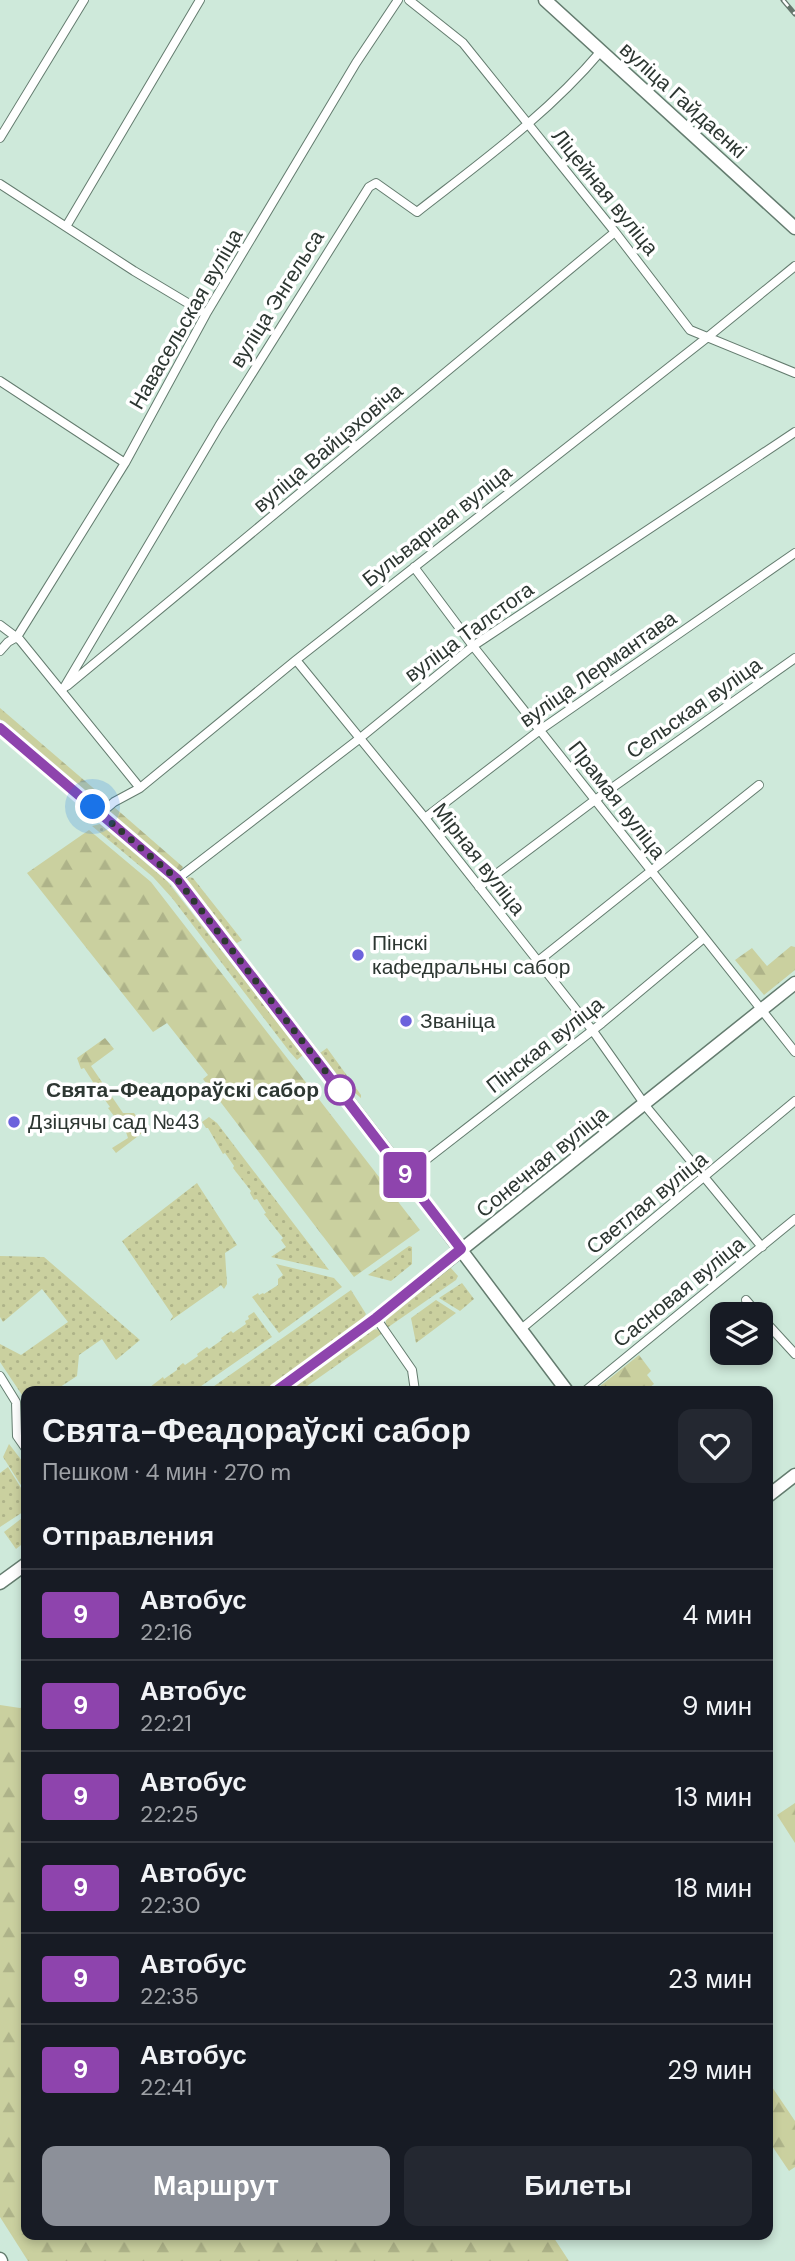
<!DOCTYPE html>
<html lang="ru">
<head>
<meta charset="utf-8">
<style>
  body { margin:0; font-family:"DM Sans",sans-serif; background:#242831; color:#f1f3f6; height:100vh; display:flex; flex-direction:column; font-size:26px; white-space:nowrap }
  * { box-sizing:border-box; margin:0 }
  p { font-size:23px; color:#9ea1a6 }
  .icon { flex:none; width:38px; height:38px; fill:none; stroke:currentColor; stroke-width:2; stroke-linecap:round; stroke-linejoin:round }
  .map { position:relative; flex:1; overflow:hidden }
  .drawer { position:absolute; left:21px; top:1386px; width:752px; height:854px; display:flex; flex-direction:column; background:#171b24; border-radius:14px; box-shadow:0 4px 10px #0003 }
  .drawer>* { flex:none }
  .badge { padding:0 14px; border-radius:5px; font-size:24px; line-height:46px }
  .tools { position:absolute; left:710px; top:1302px; display:grid; gap:14px }
  .tools a { display:grid; place-items:center; width:63px; height:63px; border-radius:14px; background:#171b24; box-shadow:0 4px 10px #0003; font-size:35px }
  .you { position:absolute; width:35px; height:35px; margin:-18px; border:5px solid #fff; border-radius:50%; background:#1a73e8; box-shadow:0 0 0 10px #1a73e833 }
  .map>.badge { position:absolute; translate:-50% -50%; box-shadow:0 0 0 4px #fff }
  h2 { padding:0 21px; font-size:26px; line-height:63px }
  .round { display:grid; place-items:center; flex:none; width:74px; height:74px; border-radius:14px; background:#242831 }
  .headline { display:flex; align-items:center; justify-content:space-between; height:119px; padding:0 21px }
  h1 { font-size:33px; font-weight:600; line-height:52px }
  .primary-button { display:flex; gap:14px; margin-top:auto; padding:14px 21px }
  .primary-button a { flex:1; height:80px; border-radius:14px; background:#8c9099; color:#fff; font-size:28px; font-weight:600; line-height:80px; text-align:center }
  .primary-button a+a { background:#242831; color:#f1f3f6 }
  ul { padding:0; list-style:none }
  li { display:flex; align-items:center; gap:21px; height:91px; padding:0 21px; border-top:2px solid #363941 }
  li div { flex:1 }
  li b { display:block; font-size:26px }
  li em { font-style:normal }
  li .badge { min-width:77px; font-weight:700; text-align:center }
  .map>svg:first-child { display:block }
</style>
</head>
<body>
<div class="map">
<svg width="795" height="2261" viewBox="0 0 795 2261">
  <defs>
    <pattern id="grass-dots" width="8" height="8" patternUnits="userSpaceOnUse" patternTransform="scale(1.75)"><rect width="8" height="8" fill="#cad09f"/><path d="M2 2h.1M6 6h.1" fill="none" stroke="#aeb389" stroke-width="1.8" stroke-linecap="round"/></pattern>
    <pattern id="forest-firs" width="22" height="20" patternUnits="userSpaceOnUse" patternTransform="scale(1.75)"><rect width="22" height="20" fill="#cad09f"/><path d="M5 1l3.5 6h-7zM16 11l3.5 6h-7z" fill="#aeb389"/></pattern>
  </defs>
  <rect width="100%" height="100%" fill="#cee9da"/>
  <path fill="url(#grass-dots)" d="M100,824L167,881L303,1055L297,1060L289,1051L172,898L153,877L92,826Z
    M189,877L193,878L242,940L237,943L232,940L185,881Z
    M327,1048L361,1095V1098L340,1080L320,1053Z
    M209,1117L217,1123L329,1270L271,1257L286,1247L281,1240L283,1238L264,1214L266,1213L257,1199L254,1200L250,1193L251,1191L233,1168L234,1166L225,1153L223,1154L208,1128H206L202,1122Z
    M197,1183L237,1245L225,1253L227,1284L224,1289L221,1285L170,1321L173,1316L122,1241Z
    M409,1246L412,1247V1264L391,1281L368,1275Z
    M0,1256L44,1257L140,1340L116,1360L102,1339L79,1355L77,1376L54,1391H26V1401L0,1362V1344L21,1355L68,1322L42,1289L3,1322L0,1317Z
    M276,1264L334,1278L342,1287L279,1333L252,1297L258,1293L259,1295L263,1293L264,1294L278,1285V1279L283,1275Z
    M450,1267L458,1276L456,1280L387,1328L385,1325L388,1314Z
    M462,1283L474,1299L460,1311L439,1298Z
    M351,1290L366,1314L361,1322L279,1383L267,1391H207Z
    M436,1300L456,1313L416,1343L411,1318Z
    M254,1312L272,1337L194,1391H145L163,1377L164,1379L177,1370V1368L183,1363L185,1365L198,1356L197,1354L207,1347L209,1349L222,1340L221,1338L231,1331L233,1333L246,1324L245,1321L249,1319L248,1316Z
    M379,1329L384,1332L300,1391H287L371,1330Z
    M9,1444L26,1466V1493L3,1457Z
    M8,1467L26,1496V1510L0,1527V1473Z
    M26,1515V1541L16,1549L4,1532Z"/>
  <path fill="url(#forest-firs)" d="M0,708L99,793L95,799L0,719Z
    M114,807L183,867L180,871L176,870L109,812Z
    M89,830L151,882L420,1230L354,1277L203,1079L208,1075L167,1023L153,1032L27,873Z
    M791,946L795,947V970L764,995L735,960L752,948L767,966Z
    M105,1038L114,1049L91,1066L123,1113H134L146,1130L116,1153L112,1148L128,1138L126,1132L108,1108L110,1107L100,1093L98,1094L91,1084L93,1082L84,1068L81,1069L77,1058Z
    M639,1355L651,1371L647,1375L654,1384L645,1391H594Z
    M0,1705L20,1708L26,1706V2235H552L569,2261H28L0,2217Z
    M795,1803V1843L777,1815Z
    M768,2081L795,2121V2167L789,2171L768,2140Z"/>
  <g fill="none" stroke-linecap="round" stroke-linejoin="round">
    <defs>
      <path id="street" d="M409,0L463,43L615,232L690,330L795,373
        M0,138L84,0
        M0,184L134,271L206,314
        M67,225L200,0
        M0,381L125,463
        M414,567L473,646L795,1052
        M0,625L20,640L140,788
        M0,651L8,642L17,637L125,463L206,314L356,63L398,0
        M296,660L425,818L593,1031L648,1109L762,1247
        M67,686L615,232
        M62,691L219,426L369,187L376,183L417,212C481,162 548,114 601,51
        M101,813L114,802L140,788L296,660L709,336L795,266
        M425,818L540,730L795,553
        M177,879L359,739L473,646L795,432
        M479,887L595,800L795,658
        M537,962L759,785
        M405,1176L602,1023L704,938
        M746,1300L758,1314
        M761,1317L795,1354
        M376,1318L412,1370L415,1391
        M520,1330L795,1101
        M0,1376L16,1402L17,1436L26,1449
        M585,1391L795,1219"/>
      <path id="secondary" d="M545,0L795,228
        M0,728L177,879L391,1157L567,1391
        M276,1391L376,1318L795,983
        M768,1496L795,1475
        M0,1583L26,1564"/>
      <path id="primary" d="M0,2259L1,2261"/>
    </defs>
    <use href="#street" stroke="#647c6f" stroke-width="10"/>
    <use href="#secondary" stroke="#647c6f" stroke-width="15"/>
    <use href="#primary" stroke="#647c6f" stroke-width="15"/>
    <use href="#street" stroke="#fff" stroke-width="8"/>
    <use href="#secondary" stroke="#fff" stroke-width="12"/>
    <use href="#primary" stroke="#fff" stroke-width="12"/>
    <defs>
      <path id="rail" d="M783,0L795,14"/>
    </defs>
    <use href="#rail" stroke="#65756c" stroke-width="5"/>
    <use href="#rail" stroke="#fff" stroke-width="2.5" stroke-dasharray="8" stroke-linecap="butt"/>
  </g>
  <g fill="none" stroke-linecap="round" stroke-linejoin="round">
    <defs>
      <path id="line" d="M0,728L177,879L461,1249L376,1318L276,1391"/>
    </defs>
    <use href="#line" stroke="#fff" stroke-width="16"/>
    <use href="#line" stroke="#8e44ad" stroke-width="10"/>
    <path stroke="#2d3732" stroke-width="7" stroke-dasharray="0 12.6" d="M93,807L177,879L340,1090"/>
  </g>
  <g fill="#6c62dc" stroke="#fff" stroke-width="2.5">
    <circle cx="358" cy="955" r="7"/>
    <circle cx="406" cy="1021" r="7"/>
    <circle cx="14" cy="1122" r="7"/>
  </g>
  <circle fill="#fff" stroke="#8e44ad" stroke-width="3.5" cx="340" cy="1090" r="14"/>
  <g text-anchor="middle" stroke-width="7" stroke-linejoin="round" paint-order="stroke">
    <g font-size="21" fill="#2d3732" stroke="#fff">
      <text transform="translate(683 100) rotate(42)" y="7">вуліца Гайдаенкі</text>
      <text transform="translate(605 192) rotate(51)" y="7">Ліцейная вуліца</text>
      <text transform="translate(277 299) rotate(-58)" y="7">вуліца Энгельса</text>
      <text transform="translate(186 319) rotate(-60)" y="7">Навасельская вуліца</text>
      <text transform="translate(328 448) rotate(-40)" y="7">вуліца Вайцэховіча</text>
      <text transform="translate(437 526) rotate(-38)" y="7">Бульварная вуліца</text>
      <text transform="translate(469 632) rotate(-36)" y="7">вуліца Талстога</text>
      <text transform="translate(598 669) rotate(-35)" y="7">вуліца Лермантава</text>
      <text transform="translate(694 708) rotate(-35)" y="7">Сельская вуліца</text>
      <text transform="translate(617 800) rotate(52)" y="7">Прамая вуліца</text>
      <text transform="translate(479 859) rotate(52)" y="7">Мірная вуліца</text>
      <text transform="translate(545 1045) rotate(-38)" y="7">Пінская вуліца</text>
      <text transform="translate(542 1162) rotate(-39)" y="7">Сонечная вуліца</text>
      <text transform="translate(647 1203) rotate(-39)" y="7">Светлая вуліца</text>
      <text transform="translate(679 1292) rotate(-39)" y="7">Сасновая вуліца</text>
    </g>
    <g font-size="21" fill="#2d3732" stroke="#fff" text-anchor="start">
      <text x="372" y="950">Пінскі<tspan x="372" dy="24">кафедральны сабор</tspan></text>
      <text x="420" y="1028">Званіца</text>
      <text x="28" y="1129">Дзіцячы сад №43</text>
    </g>
    <g font-size="21" font-weight="bold" fill="#2d3732" stroke="#fff" text-anchor="end">
      <text x="319" y="1097">Свята-Феадораўскі сабор</text>
    </g>
  </g>
</svg>
<div class="tools">
<a><svg class="icon" aria-label="layers" viewBox="0 0 24 24"><path d="M12 4l9 5-9 5-9-5zM3 14l9 5 9-5"/></svg></a>
</div>
<div class="you" style="left:93px;top:807px"></div>
<b class="badge" style="left:405px;top:1175px;background:#8e44ad;color:#fff">9</b>
<section class="drawer">
<div class="headline"><div><h1>Свята-Феадораўскі сабор</h1><p>Пешком · 4 мин · 270 m</p></div><a class="round"><svg class="icon" aria-label="heart" viewBox="0 0 24 24"><path d="M12 20l-8-8c-3-5 5-10 8-4 3-6 11-1 8 4z"/></svg></a></div>
<h2>Отправления</h2>
<ul>
<li><span class="badge" style="background:#8e44ad;color:#fff">9</span><div><b>Автобус</b><p>22:16</p></div><em>4 мин</em></li>
<li><span class="badge" style="background:#8e44ad;color:#fff">9</span><div><b>Автобус</b><p>22:21</p></div><em>9 мин</em></li>
<li><span class="badge" style="background:#8e44ad;color:#fff">9</span><div><b>Автобус</b><p>22:25</p></div><em>13 мин</em></li>
<li><span class="badge" style="background:#8e44ad;color:#fff">9</span><div><b>Автобус</b><p>22:30</p></div><em>18 мин</em></li>
<li><span class="badge" style="background:#8e44ad;color:#fff">9</span><div><b>Автобус</b><p>22:35</p></div><em>23 мин</em></li>
<li><span class="badge" style="background:#8e44ad;color:#fff">9</span><div><b>Автобус</b><p>22:41</p></div><em>29 мин</em></li>
</ul>
<div class="primary-button"><a>Маршрут</a><a>Билеты</a></div>
</section>
</div>
</body>
</html>
